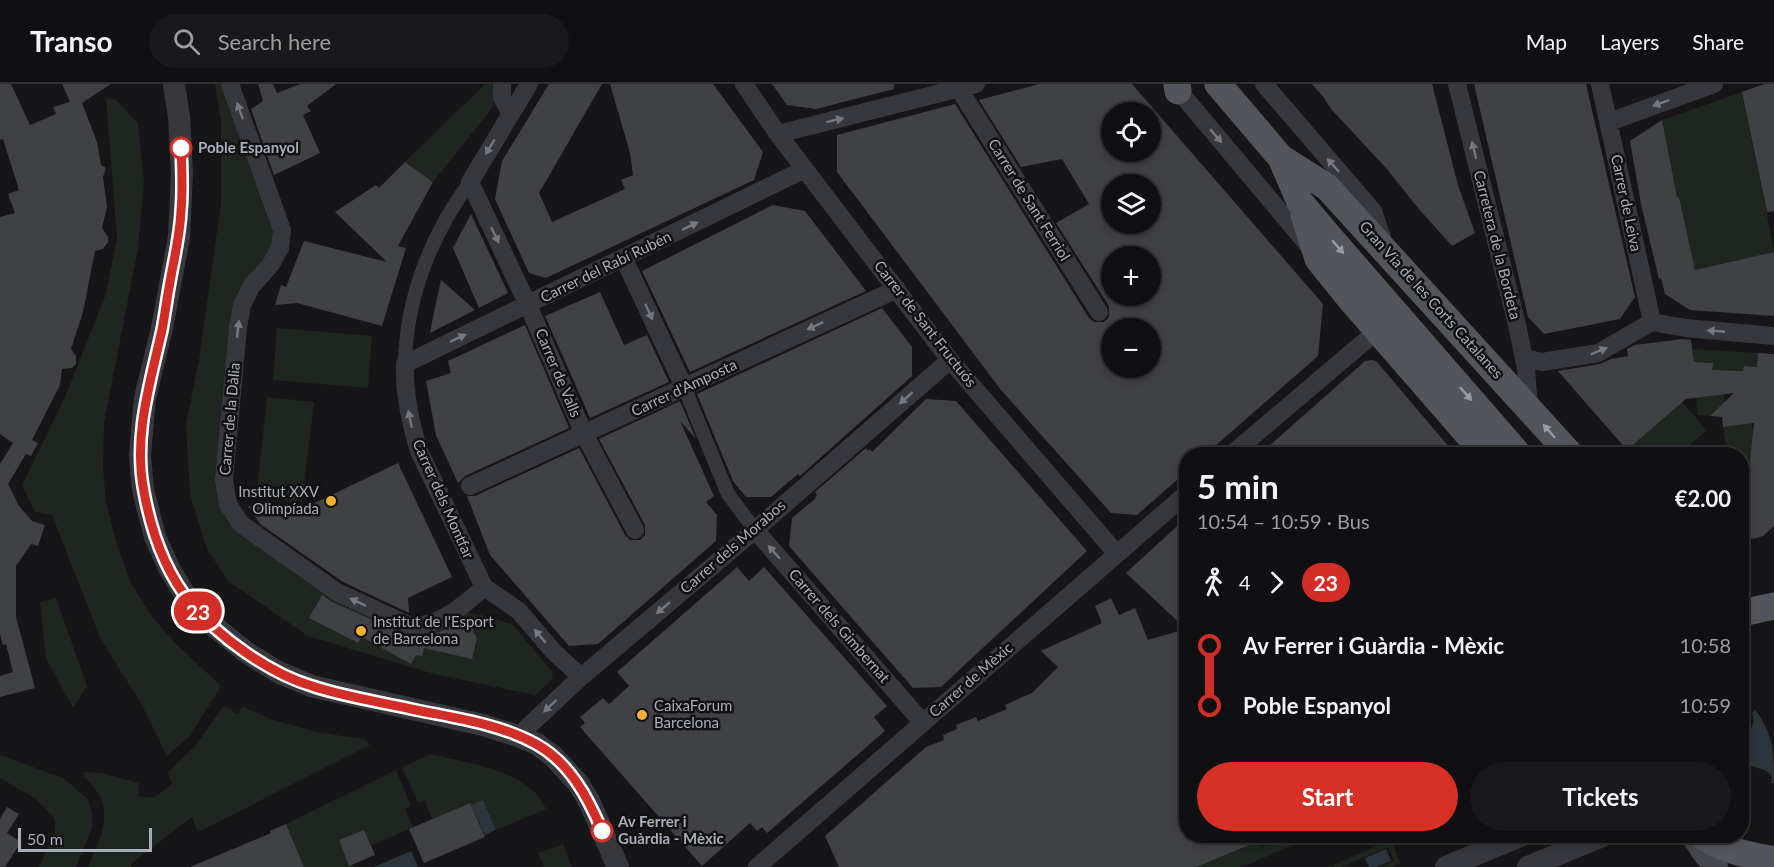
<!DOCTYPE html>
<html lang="en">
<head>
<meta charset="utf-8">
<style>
  body { margin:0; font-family:Lato,sans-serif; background:#19191b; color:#f1f3f6; height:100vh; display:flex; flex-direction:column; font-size:22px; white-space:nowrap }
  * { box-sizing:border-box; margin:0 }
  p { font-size:20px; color:#9c9d9f }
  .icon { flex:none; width:33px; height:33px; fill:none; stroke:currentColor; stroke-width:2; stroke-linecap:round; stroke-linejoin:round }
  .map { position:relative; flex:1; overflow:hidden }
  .panel { position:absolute; left:1179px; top:363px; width:570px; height:396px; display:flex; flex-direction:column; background:#101012; border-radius:24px; box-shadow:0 3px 9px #0003,0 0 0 2px #303032 }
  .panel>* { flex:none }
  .badge { padding:0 12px; border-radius:20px; font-size:21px; line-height:39px }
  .buttons { position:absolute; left:1101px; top:18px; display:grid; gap:12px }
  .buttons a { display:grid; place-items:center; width:60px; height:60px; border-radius:50%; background:#101012; box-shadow:0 3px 9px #0003,0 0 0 2px #303032; font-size:30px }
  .scale { position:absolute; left:18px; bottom:15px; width:134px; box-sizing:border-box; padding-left:6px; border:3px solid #a8adb8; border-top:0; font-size:16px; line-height:21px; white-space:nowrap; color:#a8adb8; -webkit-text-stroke:4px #111113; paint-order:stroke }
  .map>.badge { position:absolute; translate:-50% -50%; box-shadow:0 0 0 3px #fff }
  .legs { display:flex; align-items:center; gap:9px; height:66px; padding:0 18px; font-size:20px }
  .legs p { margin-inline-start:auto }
  .headline { display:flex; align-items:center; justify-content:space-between; height:102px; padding:0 18px }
  h1 { font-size:33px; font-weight:700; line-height:45px }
  .cta { display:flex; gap:12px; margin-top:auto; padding:12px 18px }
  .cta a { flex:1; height:69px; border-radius:36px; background:#d93025; color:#fff; font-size:24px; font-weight:700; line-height:69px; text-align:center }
  .cta a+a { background:#19191b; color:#f1f3f6 }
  ul { padding:0 18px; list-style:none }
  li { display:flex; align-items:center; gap:21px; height:60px; font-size:22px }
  li i { display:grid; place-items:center; width:9px; height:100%; margin:0 8px; background:currentColor }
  li i::after { content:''; width:15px; height:15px; margin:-8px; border:4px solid; border-radius:50%; background:#101012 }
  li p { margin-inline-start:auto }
  li:first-child i { background:linear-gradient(#0000 50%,currentColor 0) }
  li:last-child i { background:linear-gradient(currentColor 50%,#0000 0) }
  header { display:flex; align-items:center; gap:36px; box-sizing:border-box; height:84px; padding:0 30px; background:#101012; border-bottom:2px solid #303032 }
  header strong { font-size:28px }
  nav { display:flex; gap:33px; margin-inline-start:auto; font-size:21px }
  .search { width:420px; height:54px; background:#19191b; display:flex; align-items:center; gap:15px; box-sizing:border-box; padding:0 21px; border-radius:33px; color:#9c9d9f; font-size:22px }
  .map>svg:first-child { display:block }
</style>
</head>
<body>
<header>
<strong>Transo</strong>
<div class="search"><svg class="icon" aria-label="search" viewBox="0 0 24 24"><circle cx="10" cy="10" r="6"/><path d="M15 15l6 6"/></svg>Search here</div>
<nav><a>Map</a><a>Layers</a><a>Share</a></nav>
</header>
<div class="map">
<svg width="1774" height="783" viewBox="0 0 1774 783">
  <rect width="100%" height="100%" fill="#161618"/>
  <path fill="#1e261f" d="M215,0H221L276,144L270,171L235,216L227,265L217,413L230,439L399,548H420L465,528L481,531L512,540L553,589L552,596L535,611L434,590L308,552L228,497L207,465L190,411L186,341L199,276L221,119V36Z
    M485,0H496L493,10V23L433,98L405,78Z
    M1742,8L1774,166L1768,232L1751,230L1753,212L1745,211L1747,174L1695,186L1679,113H1677L1662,36Z
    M106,14L116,16L138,39L144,98L138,164L104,339L103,383L106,419L117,461L131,499L150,530L175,559L221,602L190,652L167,672L141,619L101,556L52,431L35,428L22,401L65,313L106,210L117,154Z
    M277,244L372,252L368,304L273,296Z
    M1692,265L1758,269L1757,283L1743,287L1712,286V279L1694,278Z
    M1696,304L1724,307L1725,318L1710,332L1697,331Z
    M267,313L314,318L302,418L256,413Z
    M1682,318L1707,346L1680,370H1631L1627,366Z
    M1752,339L1756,388L1747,384L1742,379V370H1734L1726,362L1723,343Z
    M56,514L87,602L73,624L46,574L40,518Z
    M224,622L238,630L242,622L273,636L321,649L364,655L370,661L198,748L192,733L132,779L131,783H88C104,748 117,721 83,692L84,688L101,689L139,699L138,712L154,714L172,700L168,688L195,662Z
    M431,670C466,679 532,687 546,725L496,746L483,716L471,721L470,719L432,735L425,717L418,719L402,683Z
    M0,671L63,694L88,715L92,730V744L76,783H39L55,747V735L36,715L0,694Z
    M396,686L411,722L405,725L413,743L371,762L364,746L339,756L353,783H304L286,740Z
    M1290,752H1306L1308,755L1242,783H1197L1258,757L1262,763Z
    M1391,756L1400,779L1392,783H1380L1394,777L1388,763L1341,783H1328Z
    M563,760L572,783H544L538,769Z"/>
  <path fill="#2c353c" d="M1755,626C1774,650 1774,669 1774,699H1771L1772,692C1764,682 1750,685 1742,676C1741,670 1740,661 1743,656C1748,645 1757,643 1752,629Z
    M483,716L496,746L485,751L471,721Z
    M1386,765L1391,777L1376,783H1369L1365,774Z
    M411,767L418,783H374Z"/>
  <path fill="#404145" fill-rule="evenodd" d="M0,0H11L30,41L56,30L53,23L70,18L62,0H111L82,19L97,58L101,81L106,84L103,93L107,123L102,144L108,153V158L103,165L95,167L94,172L83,228L71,265L76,272V280L72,284L62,285L60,301L32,356L38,359L31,372L26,370L8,400L19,422L32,437L45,441L38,462L31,460L16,482V533L35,604L0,613V592L13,588L6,560L3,561L0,550V380L13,359L0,350V133L15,129L8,110L19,106L3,55L0,56Z
    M258,0H273L277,9L300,0H336L307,22L311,27L303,31L320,69L274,91L251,25L263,17Z
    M549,0H602L539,109L552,138L625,105L621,96L633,91L630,69L610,0H713L763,68L754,96L546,194L529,189L495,115L502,77Z
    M772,0H894V5L816,25L787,21Z
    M1039,0H1132L1323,220L1318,272L1206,370H1186V388L1137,431L1111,429L1001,306L837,88V51L955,20L1089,234L1094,238H1104L1109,233V222L1056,139L1089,120L1062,75L1021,83L979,16ZM1112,28H1150V68H1112ZM1112,100H1150V140H1112ZM1112,172H1150V212H1112ZM1112,244H1150V284H1112Z
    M1312,0H1432L1458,101L1475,149L1452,162L1418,124L1386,84L1332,26L1325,16H1326Z
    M1474,0H1586L1635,213L1620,235L1544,250L1528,233Z
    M1764,0H1774V127L1767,128L1742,8Z
    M1662,36L1677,113H1679L1695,186L1774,168V232L1690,226L1665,210L1661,194L1659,195L1641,120L1630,57Z
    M405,78L433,98L398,162L406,164L382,242L297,219L275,221L281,201L286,203L304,157L387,178L335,128L376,101L379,104Z
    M773,121L805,127L866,207L690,288L642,187Z
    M471,130L508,209L479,224L453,164Z
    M441,196L475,226L430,249L433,233Z
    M600,208L624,261L647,251L669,298L590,334L545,232Z
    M882,224L912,263V292L800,392L798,390L771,413H746L733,397L697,310Z
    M525,241L569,344L465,392L458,399L436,351L426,297L451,289L448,277Z
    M1682,255L1691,256L1694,278L1713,279L1712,286L1743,287L1744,282L1757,283L1758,269L1774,270V442L1763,452L1753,455L1747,452L1742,447V379L1749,387L1754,339L1723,343L1722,333L1710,332L1734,309L1686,315L1627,366L1558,287L1600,280L1611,275L1628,272L1627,265L1635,261Z
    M1373,276L1377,278L1455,370H1354L1350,360L1339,370H1260L1365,277Z
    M926,315L956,317L1087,467L941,603L913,604L789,462L792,434L816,414L815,413L817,411L815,408L866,364L868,367L870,365L872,368Z
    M680,317L696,355L680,337L714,412L706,418L717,431L716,457L598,560L569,562L490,471L467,412H475L579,364L625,451L630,456H640L645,451V441L599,355Z
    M398,379L452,493L408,514L409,529L343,498L260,440L248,422L300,426Z
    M1186,434V752H1270L1197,783H839L825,752L926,663L944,656L943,651L957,645L956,641L976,633L978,637L1007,625L1005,621L1032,609L1058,583L1041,567L1102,539L1095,522L1111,514L1119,531L1135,524L1148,556L1186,545L1126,489Z
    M737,483L749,497L764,483L887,622L874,633L885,647L767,749L762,743L757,747L750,739L702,782L580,643L585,639L580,633L603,614L609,620L629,602L617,588Z
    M322,511L332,518L409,552L410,557L442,547L464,534L477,533L473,548L477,554L472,575L424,564L422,572L416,571L411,580L362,553L358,559L309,534Z
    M470,719L485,753L424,779L409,745Z
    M7,723L19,730L7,749L21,758L5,783H0V735Z
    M286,740L304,783H190L271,749L270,747Z
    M364,746L375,771L349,782L339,756Z"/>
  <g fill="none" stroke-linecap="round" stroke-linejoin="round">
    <path stroke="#37383d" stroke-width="14" d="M405,280C406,214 431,151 470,98
      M684,303L728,410L755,446"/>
    <path stroke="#37383d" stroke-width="18" d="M230,0L282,146L280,164L271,180L251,203L242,221L238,243L224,396L228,420L241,440L337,508L408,541C433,547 466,520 484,503
      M502,0V14L511,29
      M529,0L470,98L528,221L584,350L635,446
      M744,0L778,50L950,276L1117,470
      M1173,0L1308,161
      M1264,0L1373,127L1384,160
      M1457,0L1518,245L1526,285L1529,324
      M1600,0L1652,238
      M959,5L1099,228
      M1609,38L1714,0
      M778,50L976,0
      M624,175L684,303
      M1524,274L1542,278L1598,269L1652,238L1686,244L1774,252
      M1232,370L1378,246
      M470,402L897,205
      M755,446L923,639
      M581,593L553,567L519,527L484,503L419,367C410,338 404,310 405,280L805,85
      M518,652L581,593L755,446L950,276
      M757,783L1186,410"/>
    <path stroke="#37383d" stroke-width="22" d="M174,0L179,33L182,89L179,153L162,244L145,314L140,371L143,406L155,453L169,484L189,518L215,543L246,568L278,588L311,602L483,641L518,652L537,660L554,673L578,699L589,717L618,783
      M1446,783L1520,752
      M1528,783L1602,752"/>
    <path stroke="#45474d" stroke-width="24" d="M1693,752L1705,770L1716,783"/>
    <path stroke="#53555c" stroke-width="27" d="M1177,0L1178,7
      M1218,0L1281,74L1300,118L1326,149L1518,370
      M1281,74L1327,103L1570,370
      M1304,131L1318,175L1351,216L1485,370
      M1742,529L1774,522
      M1703,752C1724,767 1749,771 1774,776"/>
  </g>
  <defs><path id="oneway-solid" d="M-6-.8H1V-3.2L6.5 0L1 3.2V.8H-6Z" transform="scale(1.5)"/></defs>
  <g fill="#757881">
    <use href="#oneway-solid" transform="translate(1661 19) rotate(160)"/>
    <use href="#oneway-solid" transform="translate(240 27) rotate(-110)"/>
    <use href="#oneway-solid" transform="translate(835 36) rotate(-14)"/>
    <use href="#oneway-solid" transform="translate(1216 52) rotate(49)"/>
    <use href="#oneway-solid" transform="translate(490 63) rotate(121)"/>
    <use href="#oneway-solid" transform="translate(1474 66) rotate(-104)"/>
    <use href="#oneway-solid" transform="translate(1333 81) rotate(-131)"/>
    <use href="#oneway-solid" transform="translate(690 142) rotate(-26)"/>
    <use href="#oneway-solid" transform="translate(495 151) rotate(64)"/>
    <use href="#oneway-solid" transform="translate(649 228) rotate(65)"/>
    <use href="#oneway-solid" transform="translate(815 242) rotate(155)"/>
    <use href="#oneway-solid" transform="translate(238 245) rotate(-83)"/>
    <use href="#oneway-solid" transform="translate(1716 247) rotate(-175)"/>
    <use href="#oneway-solid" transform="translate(458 254) rotate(-25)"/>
    <use href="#oneway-solid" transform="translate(1599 267) rotate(-22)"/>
    <use href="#oneway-solid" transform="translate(906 314) rotate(139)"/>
    <use href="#oneway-solid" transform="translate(410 335) rotate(-102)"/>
    <use href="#oneway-solid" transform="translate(774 468) rotate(-131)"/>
    <use href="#oneway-solid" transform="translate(358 518) rotate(-155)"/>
    <use href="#oneway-solid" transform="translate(663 524) rotate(140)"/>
    <use href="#oneway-solid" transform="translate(540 552) rotate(-130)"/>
    <use href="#oneway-solid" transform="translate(550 622) rotate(137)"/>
  </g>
  <g fill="#979ba6">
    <use href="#oneway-solid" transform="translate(1338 163) rotate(49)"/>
    <use href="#oneway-solid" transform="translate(1466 310) rotate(49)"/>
    <use href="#oneway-solid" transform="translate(1549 347) rotate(-131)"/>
  </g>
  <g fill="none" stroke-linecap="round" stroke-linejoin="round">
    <defs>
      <path id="line-1" d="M181,64C182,85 183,106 181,127C180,151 174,175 170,198C167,214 165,230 162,246C150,300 133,352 144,408C151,446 165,487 190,518C218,553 269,589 312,602C345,613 381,618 416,626C455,634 500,640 536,660C569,678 588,713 602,747"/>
    </defs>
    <use href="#line-1" stroke="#fff" stroke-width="14"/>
    <use href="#line-1" stroke="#d02e26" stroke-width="9"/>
  </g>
  <g fill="#fff" stroke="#d02e26" stroke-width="3">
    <circle cx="181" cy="64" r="10"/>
    <circle cx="602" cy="747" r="10"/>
  </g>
  <g fill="#f2b134" stroke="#111113" stroke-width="2">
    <circle cx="331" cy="417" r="6"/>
    <circle cx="361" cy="547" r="6"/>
    <circle cx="642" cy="631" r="6"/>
  </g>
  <g text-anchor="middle" stroke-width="5" stroke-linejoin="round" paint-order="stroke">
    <g font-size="15" font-weight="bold" fill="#a8adb8" stroke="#111113" text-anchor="start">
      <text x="198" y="69">Poble Espanyol</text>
      <text x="618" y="743">Av Ferrer i<tspan x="618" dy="17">Guàrdia - Mèxic</tspan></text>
    </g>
    <g font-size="15" fill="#a8adb8" stroke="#111113">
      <text transform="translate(1029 116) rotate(58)" y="5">Carrer de Sant Ferriol</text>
      <text transform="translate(1626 119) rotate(78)" y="5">Carrer de Leiva</text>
      <text transform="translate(1497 161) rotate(76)" y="5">Carretera de la Bordeta</text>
      <text transform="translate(606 183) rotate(-26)" y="5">Carrer del Rabí Rubén</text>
      <text transform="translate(1431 216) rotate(48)" y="5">Gran Via de les Corts Catalanes</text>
      <text transform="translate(925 240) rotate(52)" y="5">Carrer de Sant Fructuós</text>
      <text transform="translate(558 289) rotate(67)" y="5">Carrer de Valls</text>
      <text transform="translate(684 304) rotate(-25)" y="5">Carrer d'Amposta</text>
      <text transform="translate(230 335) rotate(-85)" y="5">Carrer de la Dàlia</text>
      <text transform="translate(443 415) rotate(66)" y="5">Carrer dels Montfar</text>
      <text transform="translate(733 463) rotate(-41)" y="5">Carrer dels Morabos</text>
      <text transform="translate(839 542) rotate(49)" y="5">Carrer dels Gimbernat</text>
      <text transform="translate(971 596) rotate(-41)" y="5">Carrer de Mèxic</text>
    </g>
    <g font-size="15" fill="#a8adb8" stroke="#111113" text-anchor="start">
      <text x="319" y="413" text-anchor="end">Institut XXV<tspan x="319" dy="17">Olimpíada</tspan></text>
      <text x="373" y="543">Institut de l'Esport<tspan x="373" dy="17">de Barcelona</tspan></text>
      <text x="654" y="627">CaixaForum<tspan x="654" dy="17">Barcelona</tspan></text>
    </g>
  </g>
</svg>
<div class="buttons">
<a><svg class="icon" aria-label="locate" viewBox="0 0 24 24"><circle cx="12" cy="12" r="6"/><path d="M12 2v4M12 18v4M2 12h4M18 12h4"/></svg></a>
<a><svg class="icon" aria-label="layers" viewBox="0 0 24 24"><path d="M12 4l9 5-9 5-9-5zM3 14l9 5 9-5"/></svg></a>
<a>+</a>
<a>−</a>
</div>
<div class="scale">50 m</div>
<b class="badge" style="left:198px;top:527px;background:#d02e26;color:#fff">23</b>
<section class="panel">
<div class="headline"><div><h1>5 min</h1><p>10:54 – 10:59 · Bus</p></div><b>€2.00</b></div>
<div class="legs"><svg class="icon" aria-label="walk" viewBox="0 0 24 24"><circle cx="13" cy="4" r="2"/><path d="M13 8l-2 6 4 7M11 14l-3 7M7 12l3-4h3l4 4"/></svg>4<svg class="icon" aria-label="forward" viewBox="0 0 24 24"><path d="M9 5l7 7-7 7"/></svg><b class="badge" style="background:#d02e26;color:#fff">23</b></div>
<ul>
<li><i style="color:#d02e26"></i><b>Av Ferrer i Guàrdia - Mèxic</b><p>10:58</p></li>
<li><i style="color:#d02e26"></i><b>Poble Espanyol</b><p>10:59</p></li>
</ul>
<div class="cta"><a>Start</a><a>Tickets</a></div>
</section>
</div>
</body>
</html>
